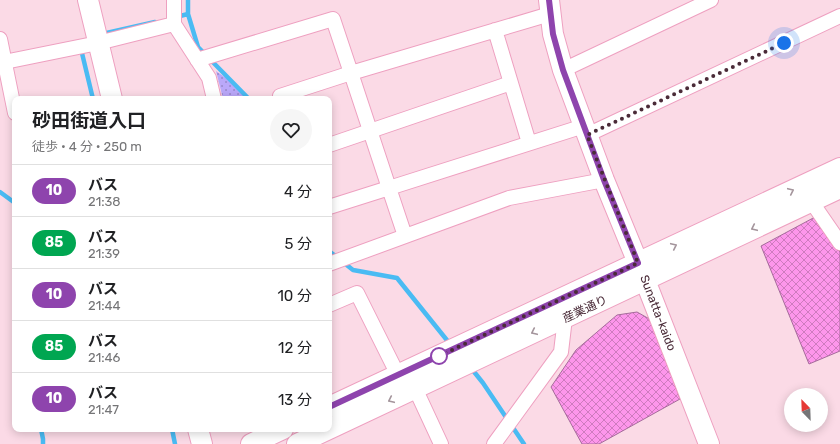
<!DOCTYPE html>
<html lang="ja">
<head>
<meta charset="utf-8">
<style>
  body { margin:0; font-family:Rubik,"Noto Sans JP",sans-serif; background:#f6f6f6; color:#202124; height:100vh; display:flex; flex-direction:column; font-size:15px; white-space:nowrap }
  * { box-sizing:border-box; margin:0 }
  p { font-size:13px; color:#757577 }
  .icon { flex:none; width:22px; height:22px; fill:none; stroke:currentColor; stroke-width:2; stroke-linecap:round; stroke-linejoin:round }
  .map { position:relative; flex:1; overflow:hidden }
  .panel { position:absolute; left:12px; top:96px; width:320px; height:336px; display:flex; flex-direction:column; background:#fff; border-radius:8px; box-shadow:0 2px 10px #0003 }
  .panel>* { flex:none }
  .badge { padding:0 8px; border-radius:13px; font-size:14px; line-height:26px }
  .needle { width:26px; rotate:337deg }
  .tools { position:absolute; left:784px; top:388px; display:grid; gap:8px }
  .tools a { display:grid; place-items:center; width:44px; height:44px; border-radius:50%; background:#fff; box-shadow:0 2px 10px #0003; font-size:20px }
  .you { position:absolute; width:20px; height:20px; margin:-10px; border:3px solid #fff; border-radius:50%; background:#1a73e8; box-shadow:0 0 0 6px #1a73e833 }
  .map>.badge { position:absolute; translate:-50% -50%; box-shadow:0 0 0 2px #fff }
  .round { display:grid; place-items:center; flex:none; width:42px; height:42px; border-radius:21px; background:#f6f6f6 }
  .summary { display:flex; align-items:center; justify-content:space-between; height:68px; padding:0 20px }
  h1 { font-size:19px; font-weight:700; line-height:30px }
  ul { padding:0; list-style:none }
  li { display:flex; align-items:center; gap:12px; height:52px; padding:0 20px; border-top:1px solid #e0e0e0 }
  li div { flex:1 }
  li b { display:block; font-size:15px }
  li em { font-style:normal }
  li .badge { min-width:44px; font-weight:700; text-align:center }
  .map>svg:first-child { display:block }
</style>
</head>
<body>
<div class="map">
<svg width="840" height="444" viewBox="0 0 840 444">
  <defs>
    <pattern id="grass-dots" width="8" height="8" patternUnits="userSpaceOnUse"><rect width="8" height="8" fill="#baa8f9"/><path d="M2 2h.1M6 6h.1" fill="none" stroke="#9989cb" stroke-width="1.8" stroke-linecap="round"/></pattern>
    <pattern id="building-cross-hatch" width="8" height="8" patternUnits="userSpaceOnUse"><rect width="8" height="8" fill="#fd96eb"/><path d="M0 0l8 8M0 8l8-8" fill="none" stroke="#cf7bbf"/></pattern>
  </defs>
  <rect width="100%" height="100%" fill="#fbdae6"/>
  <path fill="url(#grass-dots)" d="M216,71L233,83L246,99H223Z"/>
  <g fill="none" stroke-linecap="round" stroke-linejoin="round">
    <path stroke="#4abbf3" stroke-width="4.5" d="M188,0V14L198,47L249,99
      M176,17L188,14
      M102,34L155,22
      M81,49L93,99
      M0,192L15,203
      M329,251L353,270L397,278L450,344
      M471,368L483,383L524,444
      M41,429L43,439V444
      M172,429L175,444"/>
  </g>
  <path fill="url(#building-cross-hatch)" stroke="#a66b9b" d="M815,217L840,252V351L809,364L761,246Z
    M637,312L653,321L680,399L599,444H582L551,387L576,350L617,315Z"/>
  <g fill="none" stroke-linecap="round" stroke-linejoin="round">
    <defs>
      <path id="street" d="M550,14L351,73L389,188L584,126
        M174,24L209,78L214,99
        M495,30L529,143
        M0,39L15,113
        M197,60L333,19L351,73L280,96
        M0,63L98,43L174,24V0
        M563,70L711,0
        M587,135L840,16
        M329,145L511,83
        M811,201L840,243
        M329,207L389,188L405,236
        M329,264L509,198L604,180
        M329,305L357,293L398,375L415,388L441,444
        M494,444L561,352L565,318"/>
      <path id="secondary" d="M88,0L112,99
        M549,0L553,34L563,70L604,180L645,280L709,444
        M329,407L840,168
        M198,429L202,444
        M329,429L840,188
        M251,444L283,429
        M297,444L329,429"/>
    </defs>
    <use href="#street" stroke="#eea0c0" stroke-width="16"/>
    <use href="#secondary" stroke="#eea0c0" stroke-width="22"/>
    <use href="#street" stroke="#fff" stroke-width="14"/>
    <use href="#secondary" stroke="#fff" stroke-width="20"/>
  </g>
  <defs><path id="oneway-chevron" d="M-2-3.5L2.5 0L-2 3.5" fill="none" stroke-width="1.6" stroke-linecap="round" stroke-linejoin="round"/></defs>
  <g stroke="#a4959c">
    <use href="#oneway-chevron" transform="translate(791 191) rotate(-25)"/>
    <use href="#oneway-chevron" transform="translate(754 228) rotate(155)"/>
    <use href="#oneway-chevron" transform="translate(674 246) rotate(-25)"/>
    <use href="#oneway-chevron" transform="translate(534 332) rotate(155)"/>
    <use href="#oneway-chevron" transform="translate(391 400) rotate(155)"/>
  </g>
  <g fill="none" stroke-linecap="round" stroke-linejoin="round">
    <defs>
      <path id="line" d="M329,407L638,263L604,180L563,70L553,34L549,0"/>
    </defs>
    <use href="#line" stroke="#fff" stroke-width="9"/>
    <use href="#line" stroke="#8e44ad" stroke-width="6"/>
    <path stroke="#4a2b38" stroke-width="4" stroke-dasharray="0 7.2" d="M439,356L638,263L587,135L784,43"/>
  </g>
  <circle fill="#fff" stroke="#8e44ad" stroke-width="2" cx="439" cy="356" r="8"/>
  <g text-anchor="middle" stroke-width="3" stroke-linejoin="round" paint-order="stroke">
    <g font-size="12" fill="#4a2b38" stroke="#fff">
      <text transform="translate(585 309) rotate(-25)" y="4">産業通り</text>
      <text transform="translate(658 313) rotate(69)" y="4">Sunatta-kaido</text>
    </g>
  </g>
</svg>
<div class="tools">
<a><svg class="needle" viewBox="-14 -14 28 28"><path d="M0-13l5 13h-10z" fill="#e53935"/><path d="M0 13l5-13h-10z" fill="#757577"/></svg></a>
</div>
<div class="you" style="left:784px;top:43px"></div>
<section class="panel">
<div class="summary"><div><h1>砂田街道入口</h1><p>徒歩 · 4 分 · 250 m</p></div><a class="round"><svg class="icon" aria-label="heart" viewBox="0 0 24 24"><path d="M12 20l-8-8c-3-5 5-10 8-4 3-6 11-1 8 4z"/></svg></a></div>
<ul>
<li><span class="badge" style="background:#8e44ad;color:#fff">10</span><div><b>バス</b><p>21:38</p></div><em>4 分</em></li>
<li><span class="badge" style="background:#00a651;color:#fff">85</span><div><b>バス</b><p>21:39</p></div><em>5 分</em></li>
<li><span class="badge" style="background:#8e44ad;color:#fff">10</span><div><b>バス</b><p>21:44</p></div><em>10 分</em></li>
<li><span class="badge" style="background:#00a651;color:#fff">85</span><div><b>バス</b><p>21:46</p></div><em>12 分</em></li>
<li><span class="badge" style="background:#8e44ad;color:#fff">10</span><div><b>バス</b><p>21:47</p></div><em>13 分</em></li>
</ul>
</section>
</div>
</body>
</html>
